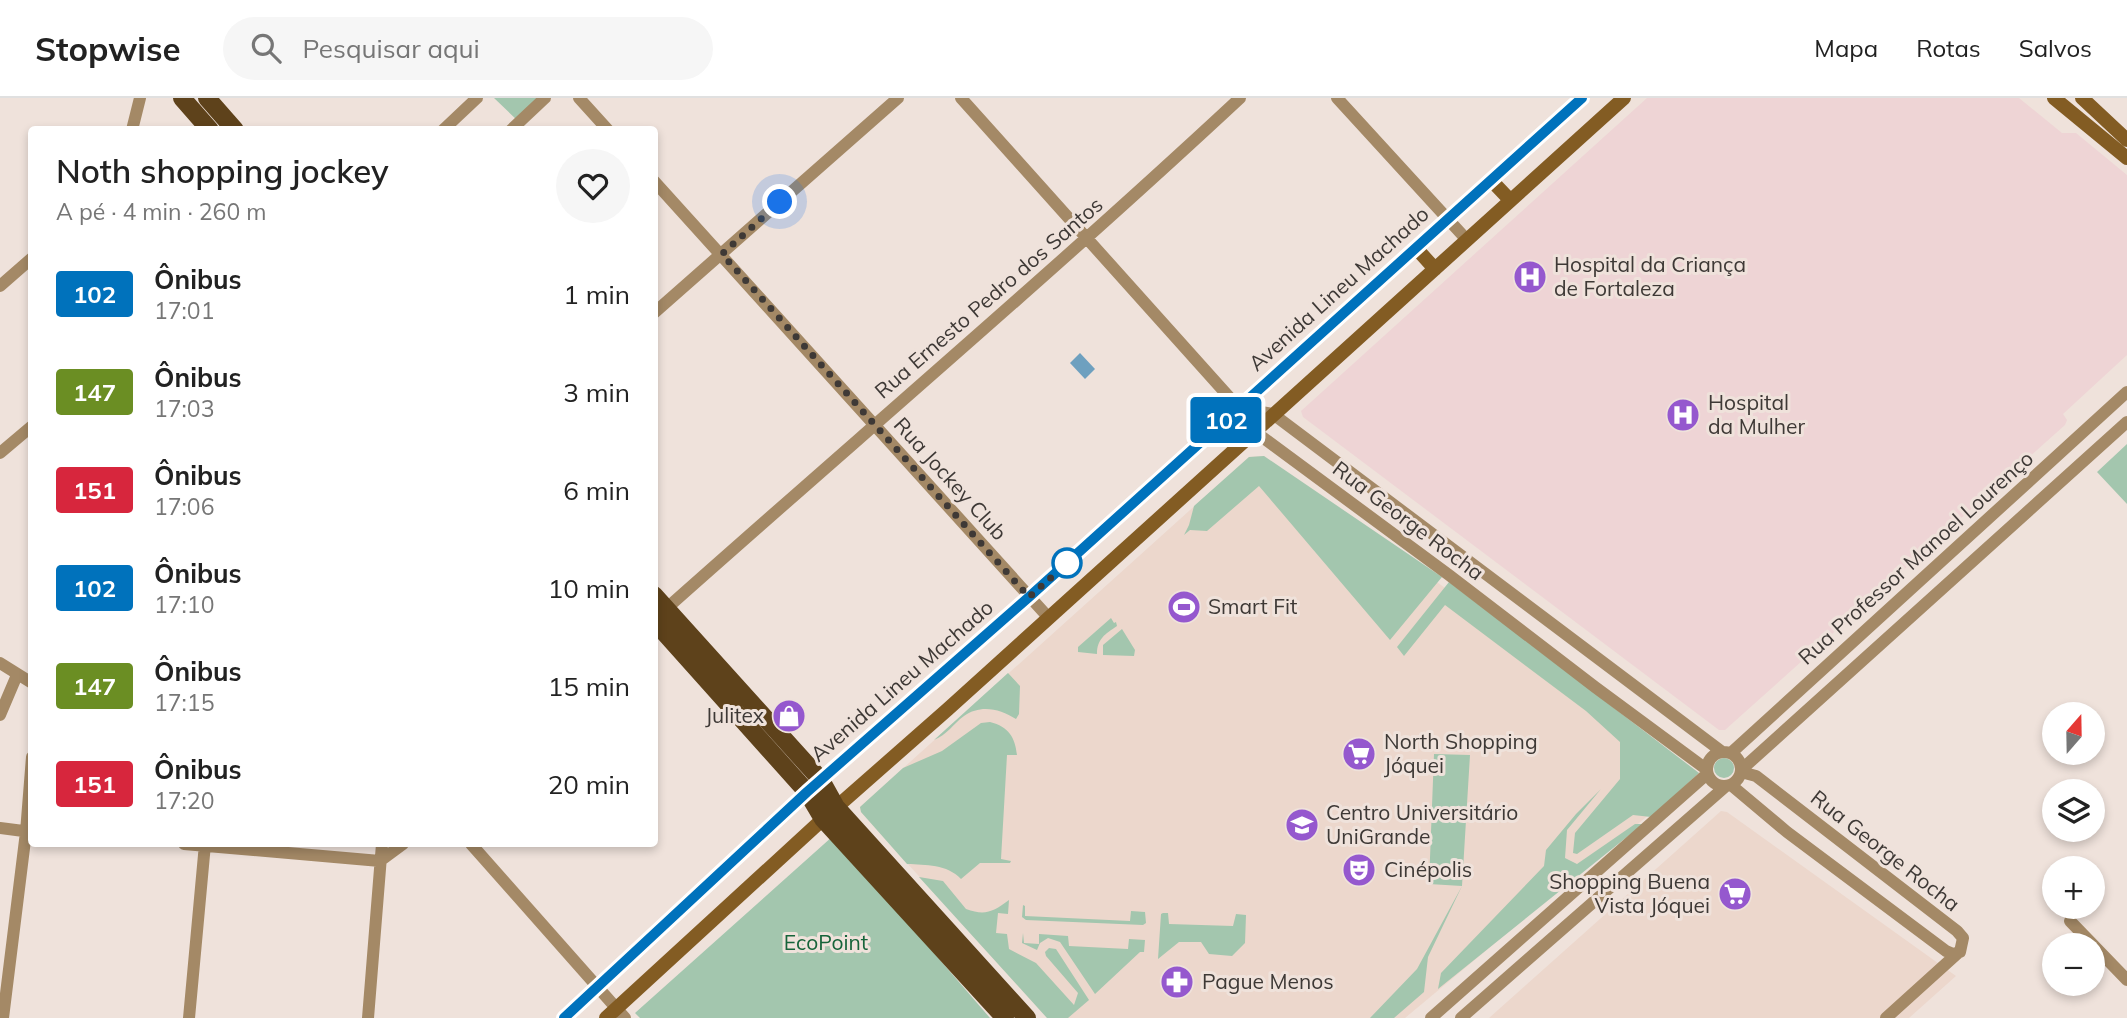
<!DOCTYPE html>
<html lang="pt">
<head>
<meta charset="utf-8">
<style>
  body { margin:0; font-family:Mulish,sans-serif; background:#f6f6f6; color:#222; height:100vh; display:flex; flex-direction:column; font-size:26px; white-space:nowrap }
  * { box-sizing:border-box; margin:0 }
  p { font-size:23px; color:#767676 }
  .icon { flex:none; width:38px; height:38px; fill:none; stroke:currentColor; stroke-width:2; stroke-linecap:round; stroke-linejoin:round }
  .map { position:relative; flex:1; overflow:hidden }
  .details { position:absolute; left:28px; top:28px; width:630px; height:721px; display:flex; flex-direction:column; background:#fff; border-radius:7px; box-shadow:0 4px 10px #0003 }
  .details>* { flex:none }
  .badge { padding:0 14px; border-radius:5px; font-size:24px; line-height:46px }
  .needle { width:46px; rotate:20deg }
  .fabs { position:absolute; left:2042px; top:604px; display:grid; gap:14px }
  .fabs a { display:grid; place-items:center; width:63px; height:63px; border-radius:50%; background:#fff; box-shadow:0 4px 10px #0003; font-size:35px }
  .you { position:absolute; width:35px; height:35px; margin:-18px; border:5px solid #fff; border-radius:50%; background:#1a73e8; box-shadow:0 0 0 10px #1a73e833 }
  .map>.badge { position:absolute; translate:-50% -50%; box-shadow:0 0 0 4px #fff }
  .round { display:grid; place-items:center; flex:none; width:74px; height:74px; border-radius:37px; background:#f6f6f6 }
  .summary { display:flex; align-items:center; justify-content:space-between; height:119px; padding:0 28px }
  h1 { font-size:33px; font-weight:600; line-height:52px }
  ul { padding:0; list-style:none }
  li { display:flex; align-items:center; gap:21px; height:98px; padding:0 28px }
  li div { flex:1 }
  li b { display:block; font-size:26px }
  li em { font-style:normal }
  li .badge { min-width:77px; font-weight:700; text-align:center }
  header { display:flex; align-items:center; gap:42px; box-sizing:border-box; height:98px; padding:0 35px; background:#fff; border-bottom:2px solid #e0e0e0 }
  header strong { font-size:33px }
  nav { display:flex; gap:38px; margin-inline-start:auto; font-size:24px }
  .search { width:490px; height:63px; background:#f6f6f6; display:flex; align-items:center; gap:18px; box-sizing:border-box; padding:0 24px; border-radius:38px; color:#767676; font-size:26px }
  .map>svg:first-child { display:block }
</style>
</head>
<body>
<header>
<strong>Stopwise</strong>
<div class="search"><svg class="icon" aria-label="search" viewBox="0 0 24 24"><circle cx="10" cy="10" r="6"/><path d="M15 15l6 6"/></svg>Pesquisar aqui</div>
<nav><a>Mapa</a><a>Rotas</a><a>Salvos</a></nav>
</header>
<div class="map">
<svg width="2127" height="920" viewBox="0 0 2127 920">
  <rect width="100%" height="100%" fill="#efe2db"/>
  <path fill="#ecd7cc" d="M1264,358L1699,675L1405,920H1047L861,714L860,709L1249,359Z
    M1721,713L1727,714L1956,878L1909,920H1489Z"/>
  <path fill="#eed4d5" d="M1647,0H2019L2062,35H2076L2127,77V257L2063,316L2067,322L2065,327L1725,632H1719L1303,319L1301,313Z"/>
  <path fill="#a3c6ae" d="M494,0H542L519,24Z
    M2127,346V406L2097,374Z
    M1264,358L1442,479L1390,542L1259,388L1207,433L1190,432L1184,437L1189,427L1194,408L1249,359Z
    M1449,484L1699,675L1651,719L1633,717L1577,756L1573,755L1575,735L1620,681V644L1586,613L1445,507L1404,558L1397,549Z
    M1111,520L1114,525L1116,524L1117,528C1105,536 1097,541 1097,556L1078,554V549Z
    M1122,531L1135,552L1134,558L1103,557V547Z
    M1008,575L1020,588L1019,616L1016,621C1000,611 981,606 964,618C953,626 947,637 934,642Z
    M990,624C1009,629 1015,639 1017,657H1007L1001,761L1011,763L1010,765H980L961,781C947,766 926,767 907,766L861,714L860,709L903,670L942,653L981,625Z
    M1434,656L1470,657L1462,788L1428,859L1424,894L1394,920H1370L1417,871L1462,788L1429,786Z
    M1714 670a10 10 0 1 1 20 0a10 10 0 1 1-20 0Z
    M1601,691L1567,732L1565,760L1577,766L1635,726H1643L1438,891L1441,875L1544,768L1546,752L1576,716Z
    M833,738L990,920H640L635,915Z
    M919,779L943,783L966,811C985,818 993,814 1009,802L1008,816L998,815L996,835L1007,836L1009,851L1036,865L1074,907L1078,895L1046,858L1045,854L1049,850L1056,851L1089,902L1068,920H1047Z
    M1023,807L1025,808V818L1130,823L1131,813L1145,814L1146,825L1143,827L1026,822L1022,819Z
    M1163,815H1168L1169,826L1233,828L1236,816L1246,817L1245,845L1232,858L1209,856L1201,844H1179L1158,861L1161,816Z
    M1023,835L1024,845L1039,846V836L1068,838L1069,848L1128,851L1129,841L1145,842L1144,854H1140L1095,896L1060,844L1048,840L1040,845L1037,852L1022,845Z"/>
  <path fill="#6ea0bf" d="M1080,255L1095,271L1085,281L1070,265Z"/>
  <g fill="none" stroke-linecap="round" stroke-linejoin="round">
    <path stroke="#a48966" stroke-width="12" d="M579,0L608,32
      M961,0L1239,310L1254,333L1449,477L1595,589L1706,671
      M1337,0L1467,142
      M132,32L140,0
      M443,32L477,0
      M511,32L545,0
      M654,83L1048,519
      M0,188L32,160
      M654,215L898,0
      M1239,310L1273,316L1721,653
      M0,355L32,328
      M667,510C858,340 1053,174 1240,0
      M0,565L32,585
      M0,617L17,577
      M1707 671a17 17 0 1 1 34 0a17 17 0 1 1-34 0Z
      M1731,655L2127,294
      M1741,672L2127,324
      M1731,687L1787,734L1946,853L1953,856L1960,854L1963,840L1957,833L1756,678L1741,674
      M0,730L31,734
      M184,746L380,763
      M471,746L625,920
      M380,763L403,746
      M2070,823L2127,882
      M3,920L26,734L32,659
      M189,920L205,746
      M368,920L382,746
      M1431,920L1707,676
      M1461,920L1726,688
      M1886,920L1959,854"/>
    <path stroke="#835c23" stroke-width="14" d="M2054,0L2127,60
      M2082,0L2127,42
      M1491,82L1510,102
      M1416,150L1435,171
      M564,920L807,694L1029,499L1582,0
      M606,920L823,721L948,611L1624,0"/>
    <path stroke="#5e421b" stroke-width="18" d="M182,0L210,32
      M207,0L235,32
      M654,497L821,682L836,709L1027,920
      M654,523L807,694L823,721L1005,920"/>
  </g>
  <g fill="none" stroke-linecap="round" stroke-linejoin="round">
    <defs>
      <path id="line" d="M564,920L807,694L1029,499L1582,0"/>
    </defs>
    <use href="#line" stroke="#fff" stroke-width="16"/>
    <use href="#line" stroke="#0072bc" stroke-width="10"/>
    <path stroke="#3e3936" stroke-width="7" stroke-dasharray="0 12.6" d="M780,104L722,156L1029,499L1071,462L1067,465"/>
  </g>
  <defs>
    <symbol id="hospital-disc" viewBox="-11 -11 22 22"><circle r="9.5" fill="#9558ce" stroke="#efe2db"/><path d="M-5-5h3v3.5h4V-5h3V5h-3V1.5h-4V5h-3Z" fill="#fff"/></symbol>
    <symbol id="stadium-disc" viewBox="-11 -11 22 22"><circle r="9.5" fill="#9558ce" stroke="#efe2db"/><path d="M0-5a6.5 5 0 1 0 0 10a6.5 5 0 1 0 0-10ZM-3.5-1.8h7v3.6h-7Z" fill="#fff"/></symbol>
    <symbol id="shop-disc" viewBox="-11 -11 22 22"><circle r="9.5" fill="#9558ce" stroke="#efe2db"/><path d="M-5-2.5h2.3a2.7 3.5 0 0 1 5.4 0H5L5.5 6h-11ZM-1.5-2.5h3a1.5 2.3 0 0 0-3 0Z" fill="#fff"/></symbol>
    <symbol id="supermarket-disc" viewBox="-11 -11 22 22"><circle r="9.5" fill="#9558ce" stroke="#efe2db"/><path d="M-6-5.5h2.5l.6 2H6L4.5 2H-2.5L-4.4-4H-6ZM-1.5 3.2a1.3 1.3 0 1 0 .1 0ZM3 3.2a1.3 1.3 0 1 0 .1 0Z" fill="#fff"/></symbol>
    <symbol id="university-disc" viewBox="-11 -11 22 22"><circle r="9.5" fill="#9558ce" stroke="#efe2db"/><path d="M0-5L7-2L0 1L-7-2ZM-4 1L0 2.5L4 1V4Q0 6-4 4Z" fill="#fff"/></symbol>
    <symbol id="theatre-disc" viewBox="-11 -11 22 22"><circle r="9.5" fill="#9558ce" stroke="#efe2db"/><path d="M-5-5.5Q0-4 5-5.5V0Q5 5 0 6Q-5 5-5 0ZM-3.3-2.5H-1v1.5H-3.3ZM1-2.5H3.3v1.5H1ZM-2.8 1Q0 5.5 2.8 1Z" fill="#fff"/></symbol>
    <symbol id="pharmacy-disc" viewBox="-11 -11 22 22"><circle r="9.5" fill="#9558ce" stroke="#efe2db"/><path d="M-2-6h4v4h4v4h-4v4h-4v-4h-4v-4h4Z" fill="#fff"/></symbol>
  </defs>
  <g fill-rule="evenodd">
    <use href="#hospital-disc" x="1511" y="160" width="38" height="38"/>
    <use href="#hospital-disc" x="1664" y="298" width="38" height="38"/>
    <use href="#stadium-disc" x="1165" y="490" width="38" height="38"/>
    <use href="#shop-disc" x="770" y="599" width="38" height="38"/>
    <use href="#supermarket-disc" x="1340" y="637" width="38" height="38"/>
    <use href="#university-disc" x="1283" y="708" width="38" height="38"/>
    <use href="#theatre-disc" x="1340" y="753" width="38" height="38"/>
    <use href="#supermarket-disc" x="1716" y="777" width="38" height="38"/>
    <use href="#pharmacy-disc" x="1158" y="865" width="38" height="38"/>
  </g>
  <circle fill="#fff" stroke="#0072bc" stroke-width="3.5" cx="1067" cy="465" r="14"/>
  <g text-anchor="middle" stroke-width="6" stroke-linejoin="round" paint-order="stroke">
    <g font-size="21" fill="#3e3936" stroke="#efe2db" text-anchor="start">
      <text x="1554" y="174">Hospital da Criança<tspan x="1554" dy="24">de Fortaleza</tspan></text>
      <text x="1708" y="312">Hospital<tspan x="1708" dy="24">da Mulher</tspan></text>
      <text x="1208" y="516">Smart Fit</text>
      <text x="764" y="625" text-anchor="end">Julitex</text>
      <text x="1384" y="651">North Shopping<tspan x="1384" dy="24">Jóquei</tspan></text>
      <text x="1326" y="722">Centro Universitário<tspan x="1326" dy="24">UniGrande</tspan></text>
      <text x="1384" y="779">Cinépolis</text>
      <text x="1710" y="791" text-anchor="end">Shopping Buena<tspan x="1710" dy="24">Vista Jóquei</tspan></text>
      <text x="1202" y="891">Pague Menos</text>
    </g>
    <g font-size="21" fill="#3e3936" stroke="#efe2db">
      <text transform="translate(1339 191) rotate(-42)" y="7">Avenida Lineu Machado</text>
      <text transform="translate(989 200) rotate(-41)" y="7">Rua Ernesto Pedro dos Santos</text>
      <text transform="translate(950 381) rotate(48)" y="7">Rua Jockey Club</text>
      <text transform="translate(1408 423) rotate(37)" y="7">Rua George Rocha</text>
      <text transform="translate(1916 460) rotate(-42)" y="7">Rua Professor Manoel Lourenço</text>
      <text transform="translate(902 583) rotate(-41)" y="7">Avenida Lineu Machado</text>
      <text transform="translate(1885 753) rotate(38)" y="7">Rua George Rocha</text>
    </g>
    <g font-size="21" fill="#16643a" stroke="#efe2db">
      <text x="826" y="852">EcoPoint</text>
    </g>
  </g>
</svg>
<div class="fabs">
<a><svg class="needle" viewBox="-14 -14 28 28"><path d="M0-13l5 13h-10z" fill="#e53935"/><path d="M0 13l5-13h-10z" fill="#767676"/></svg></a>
<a><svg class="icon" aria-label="layers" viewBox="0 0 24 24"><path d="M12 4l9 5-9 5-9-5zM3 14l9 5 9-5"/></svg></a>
<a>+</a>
<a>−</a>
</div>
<div class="you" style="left:780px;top:104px"></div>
<b class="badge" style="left:1226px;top:322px;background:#0072bc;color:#fff">102</b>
<section class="details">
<div class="summary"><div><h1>Noth shopping jockey</h1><p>A pé · 4 min · 260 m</p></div><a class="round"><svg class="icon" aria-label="heart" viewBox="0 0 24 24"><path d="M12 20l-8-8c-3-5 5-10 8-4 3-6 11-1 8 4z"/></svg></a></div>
<ul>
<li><span class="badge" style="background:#0072bc;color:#fff">102</span><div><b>Ônibus</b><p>17:01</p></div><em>1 min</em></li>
<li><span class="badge" style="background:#6b8e23;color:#fff">147</span><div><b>Ônibus</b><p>17:03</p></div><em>3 min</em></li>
<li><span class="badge" style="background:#d7263d;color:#fff">151</span><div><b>Ônibus</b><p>17:06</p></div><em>6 min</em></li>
<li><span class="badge" style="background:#0072bc;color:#fff">102</span><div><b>Ônibus</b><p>17:10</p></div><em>10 min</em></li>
<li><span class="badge" style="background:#6b8e23;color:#fff">147</span><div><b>Ônibus</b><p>17:15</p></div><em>15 min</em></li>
<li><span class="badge" style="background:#d7263d;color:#fff">151</span><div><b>Ônibus</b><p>17:20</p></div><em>20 min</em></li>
</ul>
</section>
</div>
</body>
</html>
